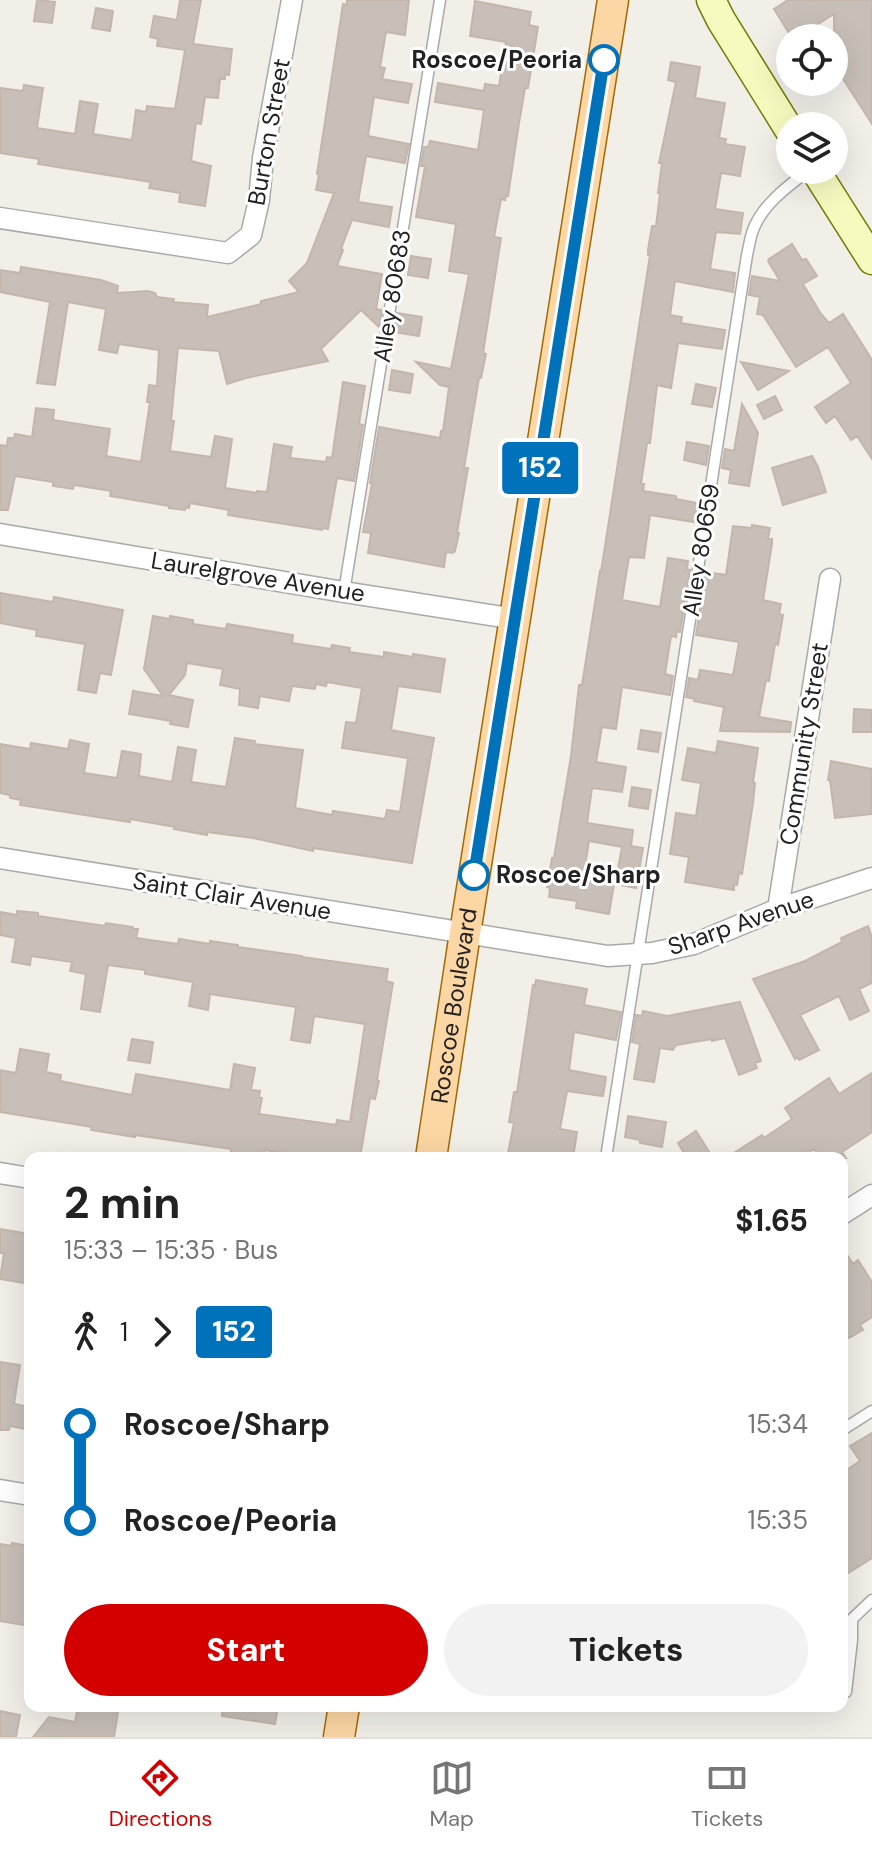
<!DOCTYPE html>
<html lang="en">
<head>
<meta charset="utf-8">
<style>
  body { margin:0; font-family:"DM Sans",sans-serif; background:#f2f2f2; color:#222; height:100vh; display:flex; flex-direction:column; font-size:30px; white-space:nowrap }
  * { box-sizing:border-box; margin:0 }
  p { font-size:26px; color:#767676 }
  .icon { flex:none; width:44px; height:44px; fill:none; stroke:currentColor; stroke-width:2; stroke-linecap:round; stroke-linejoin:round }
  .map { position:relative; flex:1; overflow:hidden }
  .details { position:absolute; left:24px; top:1152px; width:824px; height:560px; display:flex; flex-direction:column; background:#fff; border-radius:16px; box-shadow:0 8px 32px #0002 }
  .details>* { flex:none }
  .badge { padding:0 16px; border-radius:6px; font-size:28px; line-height:52px }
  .fabs { position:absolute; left:776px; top:24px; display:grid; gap:16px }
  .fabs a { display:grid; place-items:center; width:72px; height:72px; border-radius:50%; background:#fff; box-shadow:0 8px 32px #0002; font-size:40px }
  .map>.badge { position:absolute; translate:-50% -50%; box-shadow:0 0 0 4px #fff }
  .legs { display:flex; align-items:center; gap:12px; height:88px; padding:0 40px; font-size:26px }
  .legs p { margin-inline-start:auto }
  .summary { display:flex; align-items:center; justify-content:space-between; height:136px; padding:0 40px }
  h1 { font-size:44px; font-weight:700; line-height:60px }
  .primary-button { display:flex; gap:16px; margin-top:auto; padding:16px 40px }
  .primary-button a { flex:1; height:92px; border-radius:48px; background:#d40000; color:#fff; font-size:32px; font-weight:700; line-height:92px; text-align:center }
  .primary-button a+a { background:#f2f2f2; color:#222 }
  ul { padding:0 40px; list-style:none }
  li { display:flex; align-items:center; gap:28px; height:96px; font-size:30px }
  li i { display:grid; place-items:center; width:12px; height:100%; margin:0 10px; background:currentColor }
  li i::after { content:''; width:20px; height:20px; margin:-10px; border:6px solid; border-radius:50%; background:#fff }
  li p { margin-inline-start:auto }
  li:first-child i { background:linear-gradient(#0000 50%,currentColor 0) }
  li:last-child i { background:linear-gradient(currentColor 50%,#0000 0) }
  .tab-bar { display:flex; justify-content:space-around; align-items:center; height:112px; border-top:2px solid #e0e0e0; background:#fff; font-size:22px; color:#767676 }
  .tab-bar a { display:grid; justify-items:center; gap:4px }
  .tab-bar .active { color:#d40000 }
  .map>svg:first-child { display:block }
</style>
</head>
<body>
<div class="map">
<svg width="872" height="1737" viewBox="0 0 872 1737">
  <rect width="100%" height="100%" fill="#f2efe9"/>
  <path fill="#c7bfb8" stroke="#c4b6ab" stroke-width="2" d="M37,0L55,2L52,23L34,21Z
    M180,0H201L193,44L232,49L229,75L225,74V79H220L218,98L205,97L201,124L196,123L191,161L211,166L205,206L179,202L180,193L149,188L151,182L38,164L39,159L0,153V88L23,91L24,85L43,88L37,128L75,134L80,101L98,104L93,134L132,140L136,110L146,112L147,106L175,109L185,50L157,46L158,39L150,37L154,16L177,20Z
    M347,0H409L405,35L386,32L380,67L385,68L382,79L412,84L408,103L374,97L368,136L409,144L405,163L366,156L358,202L392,207L389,227L352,220L341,249L343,250L337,266L382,274L376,309L382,310L379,327L361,310L321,349L328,361L246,378L227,384L219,351L178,348L171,421H174L170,451L211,457L215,436L232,439L225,488L257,493V491L267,492L274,444L292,447L290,458L326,462L327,457L332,458L343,382L365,386L359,424L363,425L354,481L337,478L328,529L323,528L322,530L228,515L229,510L190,503L189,508L186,507L185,510L169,508V506L110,496L111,491L74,485L73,489L53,486V482L15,476L8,510H0V445L7,446L8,438H14L15,434L32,437L36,408L54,410L53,420L110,429L106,456L141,462L150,402H147L149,385L157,386L159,350L119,344L117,353L99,350L106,309L68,302L55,385L37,383L50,302L0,292V270L20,273L21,267L101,280L118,286L117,293L148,291L155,293L157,297L174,299L173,302L208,305L207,317L261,304V301L299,292L289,281L307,263L334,193L316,190L319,175L317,174L343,4L347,5Z
    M788,0H872V124L834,65V14L796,38H792L774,9Z
    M475,1L531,12L529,25L538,27L528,88H525L519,123L508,196H506L505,200L501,199L494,237L501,238L483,353L486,354L481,378H479L464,468H468L457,533H459L455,551L454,550L453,553L446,552L444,567L368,553L371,533L363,532L372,484L370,483L379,427L440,438L441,431H443L449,387L440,385L416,362L451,369L469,274L449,271L456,224L416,217L425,166H421L424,147H428L430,141L478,150L484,110L435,102L438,83L484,91L485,84L499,86L506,42L470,36Z
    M96,8L113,11L110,31L92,28Z
    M671,62L700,67L695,98L725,103L719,138L726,139L725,144L745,147L740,176L721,173L715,209L743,213L740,234L716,232L710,269L735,273L733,292L675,281L670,315L682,317L681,323L725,330L722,349L678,343L671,388L657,385L650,443H647L641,484H644L643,491L676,496V499L697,503L694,522L650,515L644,558L629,557L622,600L660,607L668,558L688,561L687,569L690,570L680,632L677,631L676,637L671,636L665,674L673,676L670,695L622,687L616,729L602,727L596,762L626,767L622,792L592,788L587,823L633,830L631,846L643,848L636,888L615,884L622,847L589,841L583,879L614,884L609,914L576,908L577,901L549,897L550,888L547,887L552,858H554L571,756L579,685H582L600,571L601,572L650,255H648V250L652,226H656L660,193H658L662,163H659L676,82L668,80Z
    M792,244L802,260L806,259L817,276L803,284L821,314L829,323L843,314L872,360V459L857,436L851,440L835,416L826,423L815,407L851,383L828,347L796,367L763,315L757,314L760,297L749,295L752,276L780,281L768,261L770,260L769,259Z
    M411,256L431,259L428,278L408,275Z
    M397,313L422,317L419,336L394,332Z
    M741,362L789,371L758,390Z
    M392,370L413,374L410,393L389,390Z
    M696,384L716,388L712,407L692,404Z
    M775,396L782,410L764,419L757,405Z
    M742,404L758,433L749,486L729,483L731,470L722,468L725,449L734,451Z
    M687,442L709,446L706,465L684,460Z
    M812,456L818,467L826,492L783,505L772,468Z
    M752,525L770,528L768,539H772V544L763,600L781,604L779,614L783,615L778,645L775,644L769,681L766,680L759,717L791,722L790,732L720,731L724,707L694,701L695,699L686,697L689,678L698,680L700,670L733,675L739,642L696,635L706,572L726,575L733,526L752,528Z
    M0,593L53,602L54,597L123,610L111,675L100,673L96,693L78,690L85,644L36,636L37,630L0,623Z
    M153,616L170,619V616L193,620V624L226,629L227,624L293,635L292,643L331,649L332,645L350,648L349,652L384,657V652L413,657V654L445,659L440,692L398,686L391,730L434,738L412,863L313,848V851L253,838L207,832V835L174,829L175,827L130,819V822L20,805L21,800L10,798V795L0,793V744L30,749L31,743L68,749L70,740L89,744L84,773L117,778L122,751L141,754L139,776L172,782L178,747L196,750L191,782L226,787L235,738L255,741L254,744L303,750L295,808L332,815L333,811L385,819L387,810L400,812L408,758L342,748L346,722L356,723L362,688L327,682L326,686L316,684L315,689L292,686L289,701L260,696L258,708L239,705L240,689L220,685L223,669L187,663L185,675L169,695L193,700L188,727L170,724L171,721L129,714L133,691L163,696L144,669Z
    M854,709L872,710V732H853Z
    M641,730L661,733L658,752L638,749Z
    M718,741L758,748L753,783H755L753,803L742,874L739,873L737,885H734V890L685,882L689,857L670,854L676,813L696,816L701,783L682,780L688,748L716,753Z
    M831,761L872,769V814L835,818L830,780H828Z
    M632,787L651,790L648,809L629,806Z
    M17,911L38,913V916L105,926L106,923L133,927V929H138L136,938L178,944L179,939L210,944V941L238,945V947L302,956V957L388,969L386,981L393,983L377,1080L379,1081L375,1099L370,1098L360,1158H303L304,1157L265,1150L264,1156L231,1153V1149L135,1135V1137L91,1130L92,1127L0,1112V1070L16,1073L20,1049L49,1054L46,1072L61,1075L60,1081L132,1095L136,1074L230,1090L234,1064L255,1068L251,1090L260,1091L259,1097L262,1098L259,1114L336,1125L337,1120L350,1122L365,1024L314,1016L310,1043L291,1040L296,1007L210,994L208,1010L189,1006L193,982L145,974V970L108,965L100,1012L81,1009L86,974L70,971L72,962L31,956L30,965L12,962L16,938L0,935V912L17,915Z
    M868,926L872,938V983L859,989L869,1011L850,1020L839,996L800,1015L819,1050L799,1060L797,1057L795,1059L753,979L805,961L842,942L841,938Z
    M536,980L587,989L584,1005L621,1012L616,1040L574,1032L569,1070L606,1077L603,1096L567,1091L560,1129L577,1132L573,1158H507L514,1123L509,1122L514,1092H517L533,985L535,986Z
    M740,1002L761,1061L755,1063L757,1068L739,1075L725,1038L712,1041V1039L676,1045L673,1050L660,1048L654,1082L634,1079L640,1044L632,1042L636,1015L642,1016L643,1011L667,1016Z
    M132,1039L153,1042L150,1063L128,1060Z
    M872,1073V1132L842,1152L846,1158H820L814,1149L800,1158H726L762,1135L764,1138L792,1119L785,1108L829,1078L839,1094Z
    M628,1116L666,1122L662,1147L640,1143V1140L625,1137Z
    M696,1131L713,1158H687L678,1143Z
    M0,1229L30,1234V1284L0,1279L4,1253H0Z
    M842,1247L853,1264L858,1260L872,1282V1317L860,1325L863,1330L849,1338L846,1334L842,1337Z
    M0,1362L20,1365L14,1404L30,1407V1430L10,1426L9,1430H0Z
    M872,1433V1558L842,1577V1473L860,1461L850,1446Z
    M12,1543L30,1546V1626L0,1621V1544L12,1546Z
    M78,1706H119L114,1737H33L49,1717L75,1722Z
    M222,1706H278L275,1724L222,1716Z
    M0,1711L20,1715L16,1737H0Z"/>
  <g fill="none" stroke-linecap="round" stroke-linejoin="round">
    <defs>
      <path id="lane" d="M344,592L440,0
        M606,1158L747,255C749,247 750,238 753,230C763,204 788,186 809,170
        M842,1430L872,1411
        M842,1691L846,1692L852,1640V1619L872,1600"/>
      <path id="street" d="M0,218L228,253L251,235L259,200L263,158L292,0
        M0,534L344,592L516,619
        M0,858L608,956L652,953L694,944L778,909L872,878
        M778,909L830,579
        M0,1173L30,1178
        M842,1214L872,1195
        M0,1490L30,1495"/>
      <path id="secondary" d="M711,0L721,20L790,131
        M815,170L872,260"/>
      <g id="primary">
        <path id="s1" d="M431,1158L465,933L613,0"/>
        <path d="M339,1737L344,1706"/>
      </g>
    </defs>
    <use href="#lane" stroke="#a9a9a9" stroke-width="13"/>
    <use href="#street" stroke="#a9a9a9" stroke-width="23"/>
    <use href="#secondary" stroke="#707d05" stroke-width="31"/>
    <use href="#primary" stroke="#a06b00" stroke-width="33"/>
    <use href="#lane" stroke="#fff" stroke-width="10"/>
    <use href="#street" stroke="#fff" stroke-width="20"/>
    <use href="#secondary" stroke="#f7fabf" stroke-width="28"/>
    <use href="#primary" stroke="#fcd6a4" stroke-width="30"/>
  </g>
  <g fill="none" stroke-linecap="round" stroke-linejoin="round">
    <defs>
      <path id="line-1" d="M474,875L604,60"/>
    </defs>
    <use href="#line-1" stroke="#fff" stroke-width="18"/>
    <use href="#line-1" stroke="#0072bc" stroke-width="12"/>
  </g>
  <g fill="#fff" stroke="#0072bc" stroke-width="4">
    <circle cx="604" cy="60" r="14"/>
    <circle cx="474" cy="875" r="14"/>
  </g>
  <g text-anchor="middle" stroke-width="6" stroke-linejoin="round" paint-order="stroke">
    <g font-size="24" font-weight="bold" fill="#222" stroke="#fff" text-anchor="end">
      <text x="582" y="68">Roscoe/Peoria</text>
      <text x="496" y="883" text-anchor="start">Roscoe/Sharp</text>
    </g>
    <g font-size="24" fill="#222" stroke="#fff">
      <text transform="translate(269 132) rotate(-80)" y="8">Burton Street</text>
      <text transform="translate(392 296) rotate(-81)" y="8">Alley 80683</text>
      <text transform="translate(701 550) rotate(-81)" y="8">Alley 80659</text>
      <text transform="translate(258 577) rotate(9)" y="8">Laurelgrove Avenue</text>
      <text transform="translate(804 744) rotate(-81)" y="8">Community Street</text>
      <text transform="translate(232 896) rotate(9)" y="8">Saint Clair Avenue</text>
      <text transform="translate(741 923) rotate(-19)" y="8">Sharp Avenue</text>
      <text dy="8" stroke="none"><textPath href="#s1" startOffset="154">Roscoe Boulevard</textPath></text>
    </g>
  </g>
</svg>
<div class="fabs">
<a><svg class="icon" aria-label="locate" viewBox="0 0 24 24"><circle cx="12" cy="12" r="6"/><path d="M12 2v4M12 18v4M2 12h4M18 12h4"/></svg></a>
<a><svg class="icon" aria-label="layers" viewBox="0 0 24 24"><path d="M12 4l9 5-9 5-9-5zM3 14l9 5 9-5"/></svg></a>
</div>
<b class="badge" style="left:540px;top:468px;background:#0072bc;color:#fff">152</b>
<section class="details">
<div class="summary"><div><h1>2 min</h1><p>15:33 – 15:35 · Bus</p></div><b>$1.65</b></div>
<div class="legs"><svg class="icon" aria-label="walk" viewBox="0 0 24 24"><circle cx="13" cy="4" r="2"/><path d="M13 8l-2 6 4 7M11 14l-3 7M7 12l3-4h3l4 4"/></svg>1<svg class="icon" aria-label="forward" viewBox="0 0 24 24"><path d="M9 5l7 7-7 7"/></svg><b class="badge" style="background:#0072bc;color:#fff">152</b></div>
<ul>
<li><i style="color:#0072bc"></i><b>Roscoe/Sharp</b><p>15:34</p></li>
<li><i style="color:#0072bc"></i><b>Roscoe/Peoria</b><p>15:35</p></li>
</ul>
<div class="primary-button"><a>Start</a><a>Tickets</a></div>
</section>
</div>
<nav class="tab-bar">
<a class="active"><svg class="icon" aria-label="directions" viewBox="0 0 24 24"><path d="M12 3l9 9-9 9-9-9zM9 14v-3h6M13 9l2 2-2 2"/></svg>Directions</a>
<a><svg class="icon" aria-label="map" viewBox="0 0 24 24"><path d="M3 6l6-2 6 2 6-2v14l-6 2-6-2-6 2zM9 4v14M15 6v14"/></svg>Map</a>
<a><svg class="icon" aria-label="tickets" viewBox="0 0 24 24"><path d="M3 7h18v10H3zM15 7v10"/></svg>Tickets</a>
</nav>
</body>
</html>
